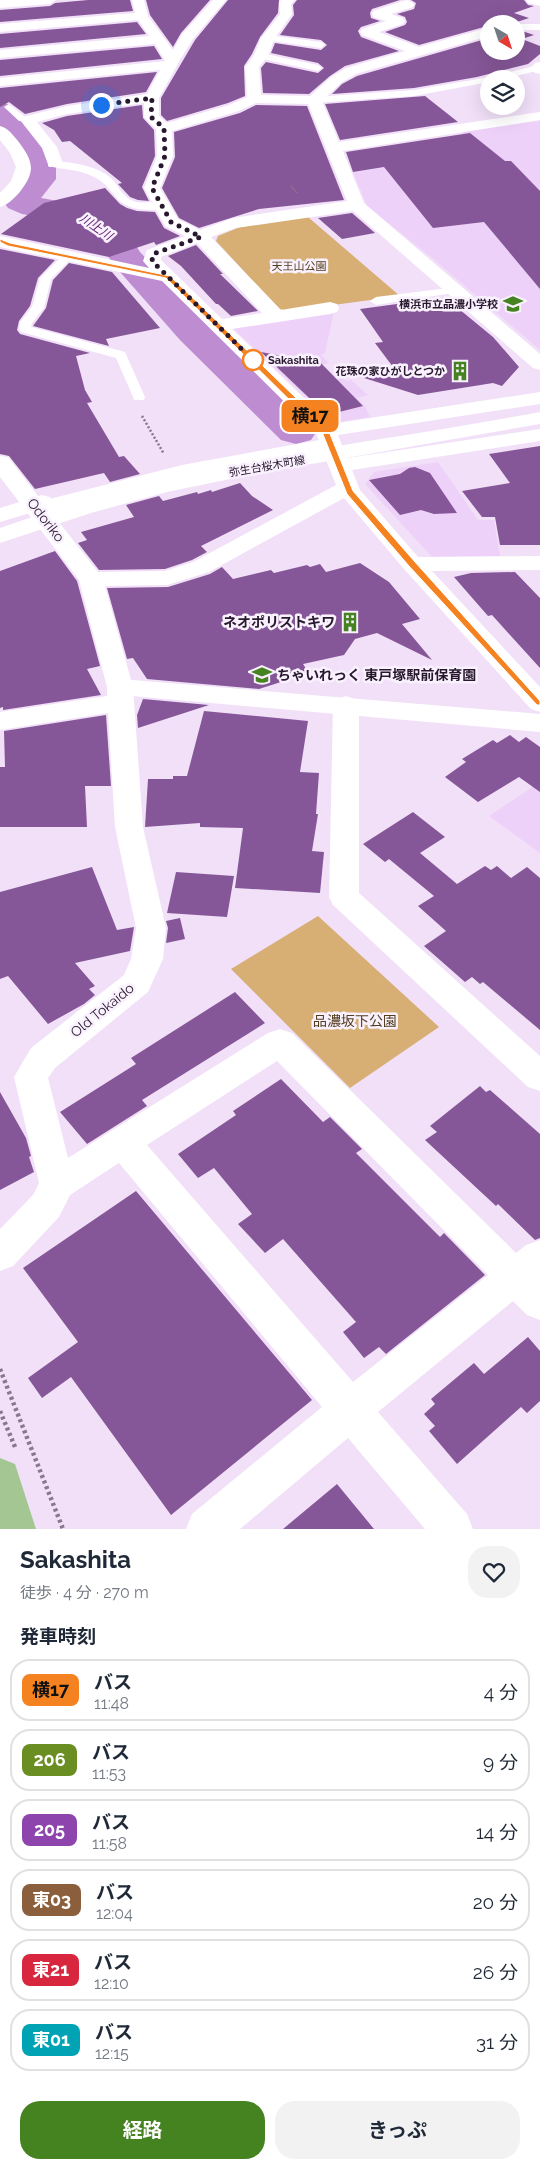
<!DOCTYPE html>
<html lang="ja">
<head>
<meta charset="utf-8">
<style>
  body { margin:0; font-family:Raleway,"Noto Sans JP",sans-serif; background:#f2f2f3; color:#1f2937; height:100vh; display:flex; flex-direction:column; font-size:19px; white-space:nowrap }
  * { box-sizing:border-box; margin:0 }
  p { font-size:16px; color:#747a83 }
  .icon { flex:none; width:28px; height:28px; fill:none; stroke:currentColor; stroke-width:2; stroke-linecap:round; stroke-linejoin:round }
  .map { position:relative; height:1529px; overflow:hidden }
  .panel { display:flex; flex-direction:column; background:#fff; flex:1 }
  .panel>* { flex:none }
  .badge { padding:0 10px; border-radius:8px; font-size:18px; line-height:32px }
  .needle { width:32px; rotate:141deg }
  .controls { position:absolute; left:480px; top:15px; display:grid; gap:10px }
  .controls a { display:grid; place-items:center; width:45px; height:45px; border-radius:50%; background:#fff; box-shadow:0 5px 20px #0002; font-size:25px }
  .you { position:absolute; width:25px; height:25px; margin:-12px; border:4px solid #fff; border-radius:50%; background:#1a73e8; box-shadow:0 0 0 8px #1a73e833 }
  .map>.badge { position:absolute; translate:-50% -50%; box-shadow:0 0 0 2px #fff }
  h2 { padding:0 20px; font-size:19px; line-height:45px }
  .round { display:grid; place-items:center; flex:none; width:52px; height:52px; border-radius:20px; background:#f2f2f3 }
  .summary { display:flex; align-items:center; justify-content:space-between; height:85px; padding:0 20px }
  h1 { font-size:24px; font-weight:700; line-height:38px }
  .cta { display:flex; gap:10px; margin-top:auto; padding:10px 20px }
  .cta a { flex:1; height:58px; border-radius:20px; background:#458220; color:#fff; font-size:20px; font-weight:700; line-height:58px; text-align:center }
  .cta a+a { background:#f2f2f3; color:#1f2937 }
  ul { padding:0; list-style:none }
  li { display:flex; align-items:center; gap:15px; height:62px; margin:0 10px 8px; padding:0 10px; border:2px solid #e0e1e3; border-radius:20px }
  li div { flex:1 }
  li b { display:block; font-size:19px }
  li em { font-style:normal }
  li .badge { min-width:55px; font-weight:700; text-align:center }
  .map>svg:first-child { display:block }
</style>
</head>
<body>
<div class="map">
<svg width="540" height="1529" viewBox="0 0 540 1529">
  <rect width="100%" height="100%" fill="#f1e0f8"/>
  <path fill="#eed1f9" d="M540,121V350L432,258L367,206L353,172L485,153L461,132Z
    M334,311L325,353L321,355L329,363L321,365L336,379L342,378L347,381L351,380L368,395L357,398L365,406L370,417L340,422L330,420L234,329L239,325Z
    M438,462L478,520H494L500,556L432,557L365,484L374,472Z
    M540,782V853L489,816Z"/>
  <path fill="#d7af74" d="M308,217L400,296L289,311L279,309L216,241L218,236L240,227Z
    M318,916L439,1027L350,1088L231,969Z"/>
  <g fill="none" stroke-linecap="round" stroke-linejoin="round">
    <path fill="#be8cd1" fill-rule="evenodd" d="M0,102L10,105L56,151V179L41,198L92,207L128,233L140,252L208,324L311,422L317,431L311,440L296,444L281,440L180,340L113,264L102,246L70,223L22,214L8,208L3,201L24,177V153L0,128Z"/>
  </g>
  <path fill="#865798" d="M88,0H130L133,11L0,22V10L50,6L55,3Z
    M146,0H210L181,33L173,47L150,15Z
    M228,0H279L278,13L260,37L252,54L244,66L245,96L228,103L167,121L161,115V98L195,40Z
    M297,0H400L372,9L370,13L371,18L380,21L361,27L358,31L361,37L399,51L345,66L330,76L309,94L263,93L261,68L266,62L318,73L324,68L318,63L271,53L275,43L321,50L327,45L321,40L280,35L294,15L293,5Z
    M411,0H524L528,5L534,6L514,13L529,18L511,24H489V28L484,27L419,45L385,32L405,25L407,22L405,17L397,14L414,9L416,3Z
    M137,22L146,34L0,48V34Z
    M516,32H525L534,35L522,39L540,46V54L528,64L477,77L414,88L332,94L342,84L357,76L489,38V51H516Z
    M154,46L162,59L0,76V60Z
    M157,72L146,92L67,104L25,114L9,102L0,107V88Z
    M425,96L458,122L340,140L325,104Z
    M142,105L143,118L154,130L155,156L142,187L149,201L138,200L130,197L118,184L122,183L70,141L62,142L54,130L42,123L67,116Z
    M256,105L307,106L344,200L259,209L199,228L179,218L162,188L175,157L174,132L240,113Z
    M470,133L505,161H511L540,191V289L484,222L433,228L384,167L353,172L346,152Z
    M105,188L120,204L127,208L137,211L155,212L164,228L180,236L156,245L154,242L109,257L1,234L44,203Z
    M352,213L375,233L342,239L318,218Z
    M196,245L223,274H220L258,311L231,316L218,304H216L181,266L168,256Z
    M0,249L55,260L38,278L30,306L19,321L17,330L20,334L90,353L76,356L85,390L92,402L87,403L119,457L124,456L140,474L110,482L104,473L35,489L9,456L0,454Z
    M69,263L112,272L160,328L106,339L109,346L33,326L46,308L53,280Z
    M449,297L459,309L493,337L519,367L502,386L493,383L418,395L361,377L393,367L375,343L383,342L360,309Z
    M261,352L298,359L314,356L363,406L327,415Z
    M540,446V545H500L495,517H482L462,491L510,483L489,454Z
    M415,467L430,473L457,513L434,514L421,510L400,515L369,480L400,474L409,468Z
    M240,483L252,496L273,510L201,546L207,552L192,560L165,569L99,570L78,543L87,540L81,532L134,517L126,505L159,496L163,501L197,492L198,494L211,490L212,492Z
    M55,551L77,581L100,666L87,669L101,695L3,710V707L0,708V571Z
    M360,563L389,582L420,619L402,624L432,660L377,633L355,639L344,655L303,664L309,673L259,689L147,679L133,658L127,659L107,588L168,587L210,574L222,567L233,579L271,570L274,573L307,565L310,567L320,564L326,572Z
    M515,572L540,598V668L492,615L488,616L454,577L471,573Z
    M143,699L209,705L138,728L137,715Z
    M204,711L308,721L300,772L319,773L316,814H318L312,851L324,852L320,893L235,888L243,828L200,827V823L145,827L148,779H173V776H187Z
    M106,715L111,786H85L87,827H0V767H5L4,731Z
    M510,735L519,742L526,737L540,747V792L519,777L478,802L445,777L466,762L462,759L493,740L497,743Z
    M413,812L445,837L420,853L457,884L485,866L491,870L497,866L511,878L527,867L540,878V1030L483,982L480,984L472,977L465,982L424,946L446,931L418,906L434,896L389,859L385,862L363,844Z
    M92,867L117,930L134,927L130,951L75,963L95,986L89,989L95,995L84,1004L48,1024L8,976L0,979V892Z
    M176,872L234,876L227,917L167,913Z
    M180,918L185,939L166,943L168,928L166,921Z
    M235,992L265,1023L142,1100L147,1106L87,1144L60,1112L136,1064L131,1058Z
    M281,1079L323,1122L330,1117L362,1149L356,1153L440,1237L444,1233L485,1275L386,1354L379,1347L364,1358L343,1332L356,1322L283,1239L265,1253L238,1224L252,1214L214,1168L198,1178L178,1154L236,1115L233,1111Z
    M480,1086L486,1092L490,1090L540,1134V1238L535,1240L498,1204L496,1206L425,1140L437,1132L430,1126Z
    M0,1092L26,1138L31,1156L29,1157L34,1172L0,1190Z
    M136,1191L312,1400L171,1515L71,1377L42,1398L28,1378L78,1342L23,1268Z
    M528,1337L540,1351V1401L527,1413L521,1407L457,1464L429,1431L435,1426L424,1414L435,1404L431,1399L474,1363L484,1374Z
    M337,1484L374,1529H283Z"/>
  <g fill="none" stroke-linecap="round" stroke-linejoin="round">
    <path stroke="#88778e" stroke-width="2" stroke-dasharray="1 1" stroke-linecap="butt" d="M291,186L297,193"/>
    <path stroke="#88778e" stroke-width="2.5" stroke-dasharray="2 2" stroke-linecap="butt" d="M142,416L164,454"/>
    <path stroke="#88778e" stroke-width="4.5" stroke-dasharray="3 3" stroke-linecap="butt" d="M0,1369L63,1529
      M0,1411L15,1447"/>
    <path fill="#fff" fill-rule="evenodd" d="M516,24H540V30H516Z
      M268,35L321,42L325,45L321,48L265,40V36Z
      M261,53L318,65L322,68L318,71L258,58L257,56Z
      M538,65L540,66V70L504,79H489V82L414,96L314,103L309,100L314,97L414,90L490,77Z
      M9,104L25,117L30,118V122L19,121L4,107Z
      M52,161C71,162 97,165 112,179C119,187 122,196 133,201C144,205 160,199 167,206C163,210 155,210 149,210C111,209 118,189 94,177C79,169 64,170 48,166V162Z
      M67,254L73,257L51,279L44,308L32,323L31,327L125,352L145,397L144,400H134L133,397L116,358L21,332L19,329L20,322L32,307L40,278L63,255Z
      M456,287L462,290L460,292L376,305L370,301L376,297Z"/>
    <path fill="#fff" fill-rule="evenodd" d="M0,0H56L50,4L0,8Z
      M132,0H144L148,16L173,50L182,34L213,0H226L193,39L180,60L159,98V116L167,123L229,105L247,97L245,67L254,55L261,38L280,14L279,3L281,0H295L291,4L292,14L275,38L268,56L259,67L261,95L310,96L331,77L346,68L405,51L362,35L360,32L362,29L386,21L373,17L372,14L373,11L403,1L408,0L414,4L413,7L391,14L403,18L405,21L403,24L379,32L419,47L484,29L489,30V36L356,74L341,83L322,101L339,142L540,112V120L343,151L364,203L540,354V370L533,368L353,211L236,228L211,237L281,310L330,302L337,304L339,308L337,312L330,314L232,329L331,424L540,392V404L338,435L347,458L540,429V441L352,470L360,490L418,557L540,556V570L432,571L540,687V712L531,709L404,569L344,498L209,572L167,585L105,586L133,687L143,827L166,928L163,959L148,992L55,1068L48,1078L68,1158L268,1033L280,1029L292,1033L516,1253L526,1245L540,1240V1320L527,1315L513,1301L378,1412L467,1514L473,1529H425L348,1438L240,1529H186L192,1514L322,1407L119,1163L70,1195L59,1217L13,1266L0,1271V1229L33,1195L39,1183L14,1077L31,1048L124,975L131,959L136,928L115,827L108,713L0,730V712L107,696V687L79,580L0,477V456L8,457L42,501L182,465L319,440L316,433L162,281L0,247V236L149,268L143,261L147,250L185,236L165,226L144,188L157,156L156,129L144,117V103L67,114L37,122L57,147L63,164L61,167H49L42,148L20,120L22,117L67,106L147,94L160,70L0,86V78L165,61L155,44L0,58V50L149,36L138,20L0,32V24L135,13ZM256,103L308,104L347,201L233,218L200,230L178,219L160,188L173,156L172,131L239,111ZM197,243L262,313L222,319L161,260V257ZM323,452L336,485L193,562L165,571L98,572L51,512L182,478ZM277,1061L488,1275L353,1382L147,1145Z
      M540,62V74L535,73L531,68L535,63Z
      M0,126C8,128 13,135 18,141C34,162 36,172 19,193C13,199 8,205 0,207V193L11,181L16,167L10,153L0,140Z
      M346,696L355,699L359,705V893L540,1056V1091L528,1087L333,905L329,897L333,705L337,699Z"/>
    <path fill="#fff" fill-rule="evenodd" d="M526,0H540V6L528,3Z
      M540,412V424L260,473L167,492L91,513L0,543V528C55,509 110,491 167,478C290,451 416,435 540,412Z
      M42,495L50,497L53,502L50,507L0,522V508Z
      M120,679L540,714V732L120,695L111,693L107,687L111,681Z"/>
    <path fill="#a4c693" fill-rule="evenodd" d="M0,1458L15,1464L36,1529H0Z"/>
  </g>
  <path fill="#f58220" stroke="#fff" d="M0,239L10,243L170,276L328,429L353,491L415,562L540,701V705H537L409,566L347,494L322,432L166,278L8,246L0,242Z"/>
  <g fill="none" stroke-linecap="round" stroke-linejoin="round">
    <path stroke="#28182e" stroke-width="5" stroke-dasharray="0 9" d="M101,105L152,98L151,117L164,128L165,156L152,188L171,222L201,237L153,254L152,261L258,365L253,360"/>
  </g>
  <defs>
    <symbol id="school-bare" viewBox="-9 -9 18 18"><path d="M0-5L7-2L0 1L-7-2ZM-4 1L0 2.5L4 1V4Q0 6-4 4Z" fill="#458220" stroke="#f9f1fd" stroke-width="2.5" paint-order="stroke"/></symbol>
    <symbol id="building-bare" viewBox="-9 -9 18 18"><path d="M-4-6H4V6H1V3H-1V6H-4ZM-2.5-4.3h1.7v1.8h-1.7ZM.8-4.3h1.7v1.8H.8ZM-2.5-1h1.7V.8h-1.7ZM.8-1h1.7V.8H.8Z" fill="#458220" stroke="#f9f1fd" stroke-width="2.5" paint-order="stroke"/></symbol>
  </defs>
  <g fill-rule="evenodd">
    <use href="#school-bare" x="499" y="290" width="28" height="28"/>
    <use href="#building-bare" x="446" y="357" width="28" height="28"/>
    <use href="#building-bare" x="336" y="608" width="28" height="28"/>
    <use href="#school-bare" x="248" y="661" width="28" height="28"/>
  </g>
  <circle fill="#fff" stroke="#f58220" stroke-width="2.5" cx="253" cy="360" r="10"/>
  <g text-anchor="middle" stroke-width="5" stroke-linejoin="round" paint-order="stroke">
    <g font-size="11" fill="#523d1c" stroke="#f9f1fd">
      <text x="299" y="270">天王山公園</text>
    </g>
    <g font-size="11" font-weight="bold" fill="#28182e" stroke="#f9f1fd" text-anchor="end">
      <text x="498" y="308">横浜市立品濃小学校</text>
      <text x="445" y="375">花珠の家ひがしとつか</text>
    </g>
    <g font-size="11" font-weight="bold" fill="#28182e" stroke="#f9f1fd" text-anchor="start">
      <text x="268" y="364">Sakashita</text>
    </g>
    <g font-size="11" fill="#28182e" stroke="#f9f1fd">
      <text transform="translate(267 466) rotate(-10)" y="4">弥生台桜木町線</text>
    </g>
    <g font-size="12" font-style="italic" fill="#57186b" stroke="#f9f1fd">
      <text transform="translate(96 227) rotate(34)" y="4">川上川</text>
    </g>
    <g font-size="14" fill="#28182e" stroke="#f9f1fd">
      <text transform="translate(46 520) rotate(52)" y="5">Odoriko</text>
      <text transform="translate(102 1010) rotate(-39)" y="5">Old Tokaido</text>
    </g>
    <g font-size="14" font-weight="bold" fill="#28182e" stroke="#f9f1fd" text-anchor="end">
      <text x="335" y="627">ネオポリストキワ</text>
      <text x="277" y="680" text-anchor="start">ちゃいれっく 東戸塚駅前保育園</text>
    </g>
    <g font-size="14" fill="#523d1c" stroke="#f9f1fd">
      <text x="355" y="1026">品濃坂下公園</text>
    </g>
  </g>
</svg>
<div class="controls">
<a><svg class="needle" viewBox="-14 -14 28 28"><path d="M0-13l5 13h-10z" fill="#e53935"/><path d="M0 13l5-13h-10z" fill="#747a83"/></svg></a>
<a><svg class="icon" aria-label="layers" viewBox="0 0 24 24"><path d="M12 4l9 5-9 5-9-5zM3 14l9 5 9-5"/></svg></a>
</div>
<div class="you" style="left:101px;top:105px"></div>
<b class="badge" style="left:310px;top:416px;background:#f58220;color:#111">横17</b>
</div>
<section class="panel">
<div class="summary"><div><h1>Sakashita</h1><p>徒歩 · 4 分 · 270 m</p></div><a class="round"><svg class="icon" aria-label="heart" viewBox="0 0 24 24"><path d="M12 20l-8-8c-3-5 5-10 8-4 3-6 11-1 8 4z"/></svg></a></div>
<h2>発車時刻</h2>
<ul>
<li><span class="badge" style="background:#f58220;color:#111">横17</span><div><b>バス</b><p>11:48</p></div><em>4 分</em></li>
<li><span class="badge" style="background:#6b8e23;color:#fff">206</span><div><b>バス</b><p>11:53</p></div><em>9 分</em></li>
<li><span class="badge" style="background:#8e44ad;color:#fff">205</span><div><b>バス</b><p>11:58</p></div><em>14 分</em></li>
<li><span class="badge" style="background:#8b5e3c;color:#fff">東03</span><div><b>バス</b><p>12:04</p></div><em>20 分</em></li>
<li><span class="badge" style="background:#d7263d;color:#fff">東21</span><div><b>バス</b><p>12:10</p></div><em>26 分</em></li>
<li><span class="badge" style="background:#00a3b4;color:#fff">東01</span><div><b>バス</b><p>12:15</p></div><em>31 分</em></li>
</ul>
<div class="cta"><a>経路</a><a>きっぷ</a></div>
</section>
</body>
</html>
